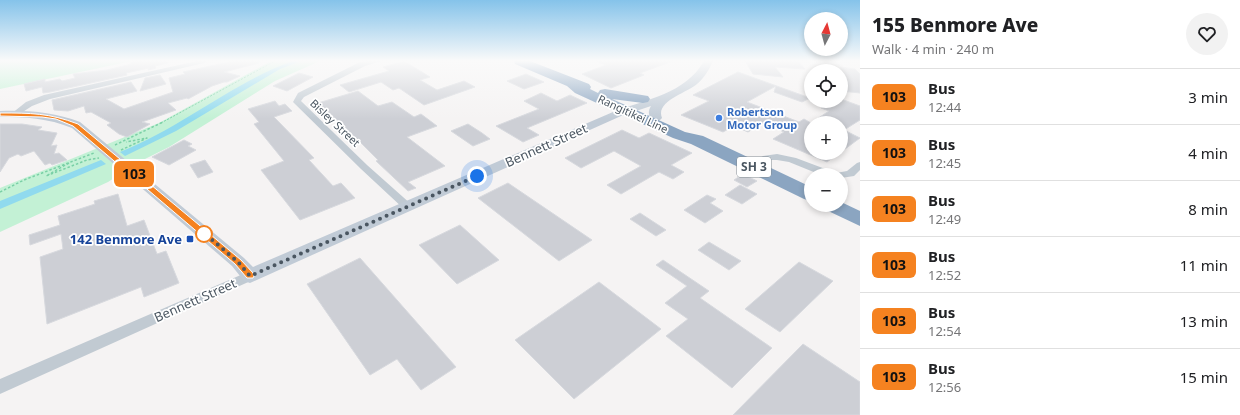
<!DOCTYPE html>
<html lang="en">
<head>
<meta charset="utf-8">
<style>
  body { margin:0; font-family:"Noto Sans",sans-serif; background:#f2f2f2; color:#202124; height:100vh; display:flex; flex-direction:column; font-size:15px; white-space:nowrap }
  * { box-sizing:border-box; margin:0 }
  p { font-size:13px; color:#757577 }
  .icon { flex:none; width:22px; height:22px; fill:none; stroke:currentColor; stroke-width:2; stroke-linecap:round; stroke-linejoin:round }
  .map { position:relative; flex:1; overflow:hidden }
  .sheet { display:flex; flex-direction:column; background:#fff; width:380px }
  .sheet>* { flex:none }
  .badge { padding:0 8px; border-radius:6px; font-size:14px; line-height:26px }
  .needle { width:26px; rotate:6deg }
  .tools { position:absolute; left:804px; top:12px; display:grid; gap:8px }
  .tools a { display:grid; place-items:center; width:44px; height:44px; border-radius:50%; background:#fff; box-shadow:0 2px 6px #0003; font-size:20px }
  .you { position:absolute; width:20px; height:20px; margin:-10px; border:3px solid #fff; border-radius:50%; background:#1a73e8; box-shadow:0 0 0 6px #1a73e833 }
  .map>.badge { position:absolute; translate:-50% -50%; box-shadow:0 0 0 2px #fff }
  .round { display:grid; place-items:center; flex:none; width:42px; height:42px; border-radius:21px; background:#f2f2f2 }
  .summary { display:flex; align-items:center; justify-content:space-between; height:68px; padding:0 12px }
  h1 { font-size:19px; font-weight:800; line-height:30px }
  ul { padding:0; list-style:none }
  li { display:flex; align-items:center; gap:12px; height:56px; padding:0 12px; border-top:1px solid #e0e0e0 }
  li div { flex:1 }
  li b { display:block; font-size:15px }
  li em { font-style:normal }
  li .badge { min-width:44px; font-weight:700; text-align:center }
  main { display:flex; flex:1; min-height:0 }
  .map>svg:first-child { display:block }
</style>
</head>
<body>
<main>
<div class="map">
<svg width="860" height="415" viewBox="0 0 860 415">
  <rect width="100%" height="100%" fill="#f5f3f3"/>
  <path fill="#c3f1d5" d="M0,61H132L0,89Z
    M271,61H320L275,81L169,147L139,162L108,182L0,232V188L159,123Z"/>
  <path fill="#90daee" d="M292,61H301L280,69L176,131L125,156L120,152C181,128 231,84 292,61Z
    M101,160L106,164L0,209V201Z"/>
  <path fill="#cdcfd5" stroke="#d7d9de" d="M137,61H167L168,63L155,66L156,68L148,70L149,68L126,73L127,75L50,92L43,93L42,87L26,91L24,84L45,79V82L60,79L62,81L75,78L73,74L107,70L131,64L130,62Z
    M233,61H259V63L224,72L240,76L227,82H224L212,86L188,99L187,98L168,103L176,110L142,122L150,124L127,137L119,134L107,125L111,123L91,112L86,113L84,106L68,111L54,110L52,100L131,82L137,91L106,99L124,109L173,92L169,78L185,74L183,72Z
    M404,61L430,77L420,80L437,90L464,81L475,87L424,105L399,88L393,90L381,82L349,92L340,85L389,71L383,67Z
    M595,61H673L640,73L644,75L611,88L582,74L606,65Z
    M745,61H798L805,69L775,67L783,77L753,74Z
    M840,67L855,69L860,74V93L841,91V69Z
    M738,72L810,98L802,102L774,92L776,86L747,102L799,122L804,119L811,123L829,111L821,108L833,101H841V99L860,106V120L844,130L860,138L841,152V123H811V153H839L827,162L773,139L784,132L763,123L748,132L734,126L723,132L681,115L709,101L693,95Z
    M299,73L313,77L287,91L273,86Z
    M526,74L544,82L524,89L507,81Z
    M160,75L166,84L140,91L145,78Z
    M358,91L378,106L392,102L414,117L421,114L437,126L407,137L445,166L408,182L416,188L408,191L376,161L378,160L354,136L318,103Z
    M541,93L557,101L570,95L587,103L527,128L539,135L523,142L496,126L539,109L524,101Z
    M275,101L279,106L285,104L292,111L274,117L314,158L309,160L333,186L341,183L355,198L300,220L261,170L284,161L254,124L259,122L248,109Z
    M0,124H22L42,127L38,130L57,133L51,146L57,145L54,154L59,153L67,160L52,165L50,163L45,165L34,151L21,156L18,154L9,158L0,172Z
    M468,124L482,133L490,139L473,146L451,131Z
    M622,130L639,138L649,133L692,153L671,165L684,172L673,179L659,172L621,194L607,185L641,166L614,151L581,168L565,158Z
    M184,140L192,144L188,146L196,150L169,165L152,157Z
    M205,160L213,172L198,178L190,165Z
    M743,174L757,181L747,187L734,180Z
    M508,183L592,240L559,261L478,198Z
    M740,185L757,194L742,204L725,195Z
    M118,194L127,226L144,220L157,254L166,251L179,283L144,297L141,287L47,324L40,257L63,249L61,234L30,245L29,235L60,225L58,216L95,204L94,201Z
    M707,195L716,199L710,203L723,211L705,223L684,210Z
    M640,213L666,230L656,236L630,219Z
    M460,225L499,260L457,284L419,245Z
    M709,242L741,261L729,270L698,250Z
    M360,258L456,367L421,390L397,359L370,375L307,284Z
    M663,260L709,291L700,298L772,348L732,388L666,336L688,319L665,303L687,286L656,265Z
    M799,262L833,281L780,332L745,309Z
    M599,282L661,329L574,399L515,340Z
    M803,344L860,382V415H733Z"/>
  <g fill="none" stroke-linecap="round" stroke-linejoin="round">
    <path stroke="#7ad0a6" stroke-width="1" stroke-dasharray="2 1.5" stroke-linecap="butt" d="M161,123L275,61"/>
    <path stroke="#7ad0a6" stroke-width="1.5" stroke-dasharray="2.5 2" stroke-linecap="butt" d="M115,145L163,122
      M121,150L147,138L126,142
      M69,163L46,176L87,160L99,158
      M0,192L24,180L94,153"/>
    <path fill="#c1cad2" fill-rule="evenodd" d="M197,61H208L204,63L50,99L32,106L15,117L11,114L26,102L44,95Z
      M369,61H381L365,66L304,97L301,101L367,165L412,205L413,207L412,209H404L361,169L293,102L298,93L360,62Z
      M777,154L796,158L836,173L847,171L857,163L860,162V170L854,176L841,178V175H821L789,162L777,160H770L753,169L748,166L763,156Z
      M250,271L255,273L256,276L255,279L0,394V379Z"/>
    <path fill="#c1cbd6" fill-rule="evenodd" d="M704,61H713C709,70 704,78 697,84C687,93 655,101 662,118L660,120H652C648,115 648,111 651,106L621,116L250,283L244,281L232,266L72,128C48,118 25,117 0,117V111C28,110 54,112 80,122L244,258L253,267L613,112C647,99 685,94 704,61Z"/>
    <path fill="#8ba5c1" fill-rule="evenodd" d="M514,61H530L589,84L591,87L590,89L598,93L600,90L605,89L648,96L650,99L648,102L643,103L612,99L685,132L703,136L811,187V201L804,199L691,144L673,138L575,93L567,86L515,64Z
      M841,202L860,211V226L824,209L821,205H841Z"/>
  </g>
  <linearGradient id="sky" x2="0" y2="1"><stop stop-color="#85c3ea"/><stop offset="0.51" stop-color="#fafafa"/><stop offset="1" stop-color="#fafafa" stop-opacity="0"/></linearGradient>
  <rect width="860" height="119" fill="url(#sky)"/>
  <path fill="#f58220" stroke="#fff" d="M0,113C31,113 49,113 78,124L241,260L253,273L254,276L253,278H247L235,264L73,126L56,119L42,117L0,116Z"/>
  <g fill="none" stroke-linecap="round" stroke-linejoin="round">
    <path stroke="#4a5661" stroke-width="4" stroke-dasharray="0 7.2" d="M204,234L203,232L238,262L250,276L477,176"/>
  </g>
  <circle fill="#3f7fe0" stroke="#fff" stroke-width="1.5" cx="719" cy="118" r="4"/>
  <circle fill="#fff" stroke="#f58220" stroke-width="2" cx="204" cy="234" r="8"/>
  <rect fill="#1a4fb4" stroke="#fff" stroke-width="1.5" x="186" y="235" width="8" height="8" rx="2"/>
  <g text-anchor="middle" stroke-width="3.5" stroke-linejoin="round" paint-order="stroke">
    <g font-size="11" font-weight="bold" fill="#366cbe" stroke="#fff" text-anchor="start">
      <text x="727" y="116">Robertson<tspan x="727" dy="13">Motor Group</tspan></text>
    </g>
    <g font-size="11" fill="#4a5661" stroke="#fff">
      <text transform="translate(633 114) rotate(25)" y="4">Rangitikei Line</text>
      <text transform="translate(335 123) rotate(43)" y="4">Bisley Street</text>
    </g>
    <rect fill="#fff" stroke="#808990" stroke-width="1" x="737" y="157" width="34" height="20" rx="3"/>
    <g font-size="12" font-weight="bold" fill="#4a5661">
      <text x="754" y="171">SH 3</text>
    </g>
    <g font-size="13" fill="#4a5661" stroke="#fff">
      <text transform="translate(546 145) rotate(-24)" y="5">Bennett Street</text>
      <text transform="translate(195 300) rotate(-24)" y="5">Bennett Street</text>
    </g>
    <g font-size="13" font-weight="bold" fill="#164399" stroke="#fff" text-anchor="end">
      <text x="182" y="244">142 Benmore Ave</text>
    </g>
  </g>
</svg>
<div class="tools">
<a><svg class="needle" viewBox="-14 -14 28 28"><path d="M0-13l5 13h-10z" fill="#e53935"/><path d="M0 13l5-13h-10z" fill="#757577"/></svg></a>
<a><svg class="icon" aria-label="locate" viewBox="0 0 24 24"><circle cx="12" cy="12" r="6"/><path d="M12 2v4M12 18v4M2 12h4M18 12h4"/></svg></a>
<a>+</a>
<a>−</a>
</div>
<div class="you" style="left:477px;top:176px"></div>
<b class="badge" style="left:134px;top:174px;background:#f58220;color:#111">103</b>
</div>
<section class="sheet">
<div class="summary"><div><h1>155 Benmore Ave</h1><p>Walk · 4 min · 240 m</p></div><a class="round"><svg class="icon" aria-label="heart" viewBox="0 0 24 24"><path d="M12 20l-8-8c-3-5 5-10 8-4 3-6 11-1 8 4z"/></svg></a></div>
<ul>
<li><span class="badge" style="background:#f58220;color:#111">103</span><div><b>Bus</b><p>12:44</p></div><em>3 min</em></li>
<li><span class="badge" style="background:#f58220;color:#111">103</span><div><b>Bus</b><p>12:45</p></div><em>4 min</em></li>
<li><span class="badge" style="background:#f58220;color:#111">103</span><div><b>Bus</b><p>12:49</p></div><em>8 min</em></li>
<li><span class="badge" style="background:#f58220;color:#111">103</span><div><b>Bus</b><p>12:52</p></div><em>11 min</em></li>
<li><span class="badge" style="background:#f58220;color:#111">103</span><div><b>Bus</b><p>12:54</p></div><em>13 min</em></li>
<li><span class="badge" style="background:#f58220;color:#111">103</span><div><b>Bus</b><p>12:56</p></div><em>15 min</em></li>
</ul>
</section>
</main>
</body>
</html>
